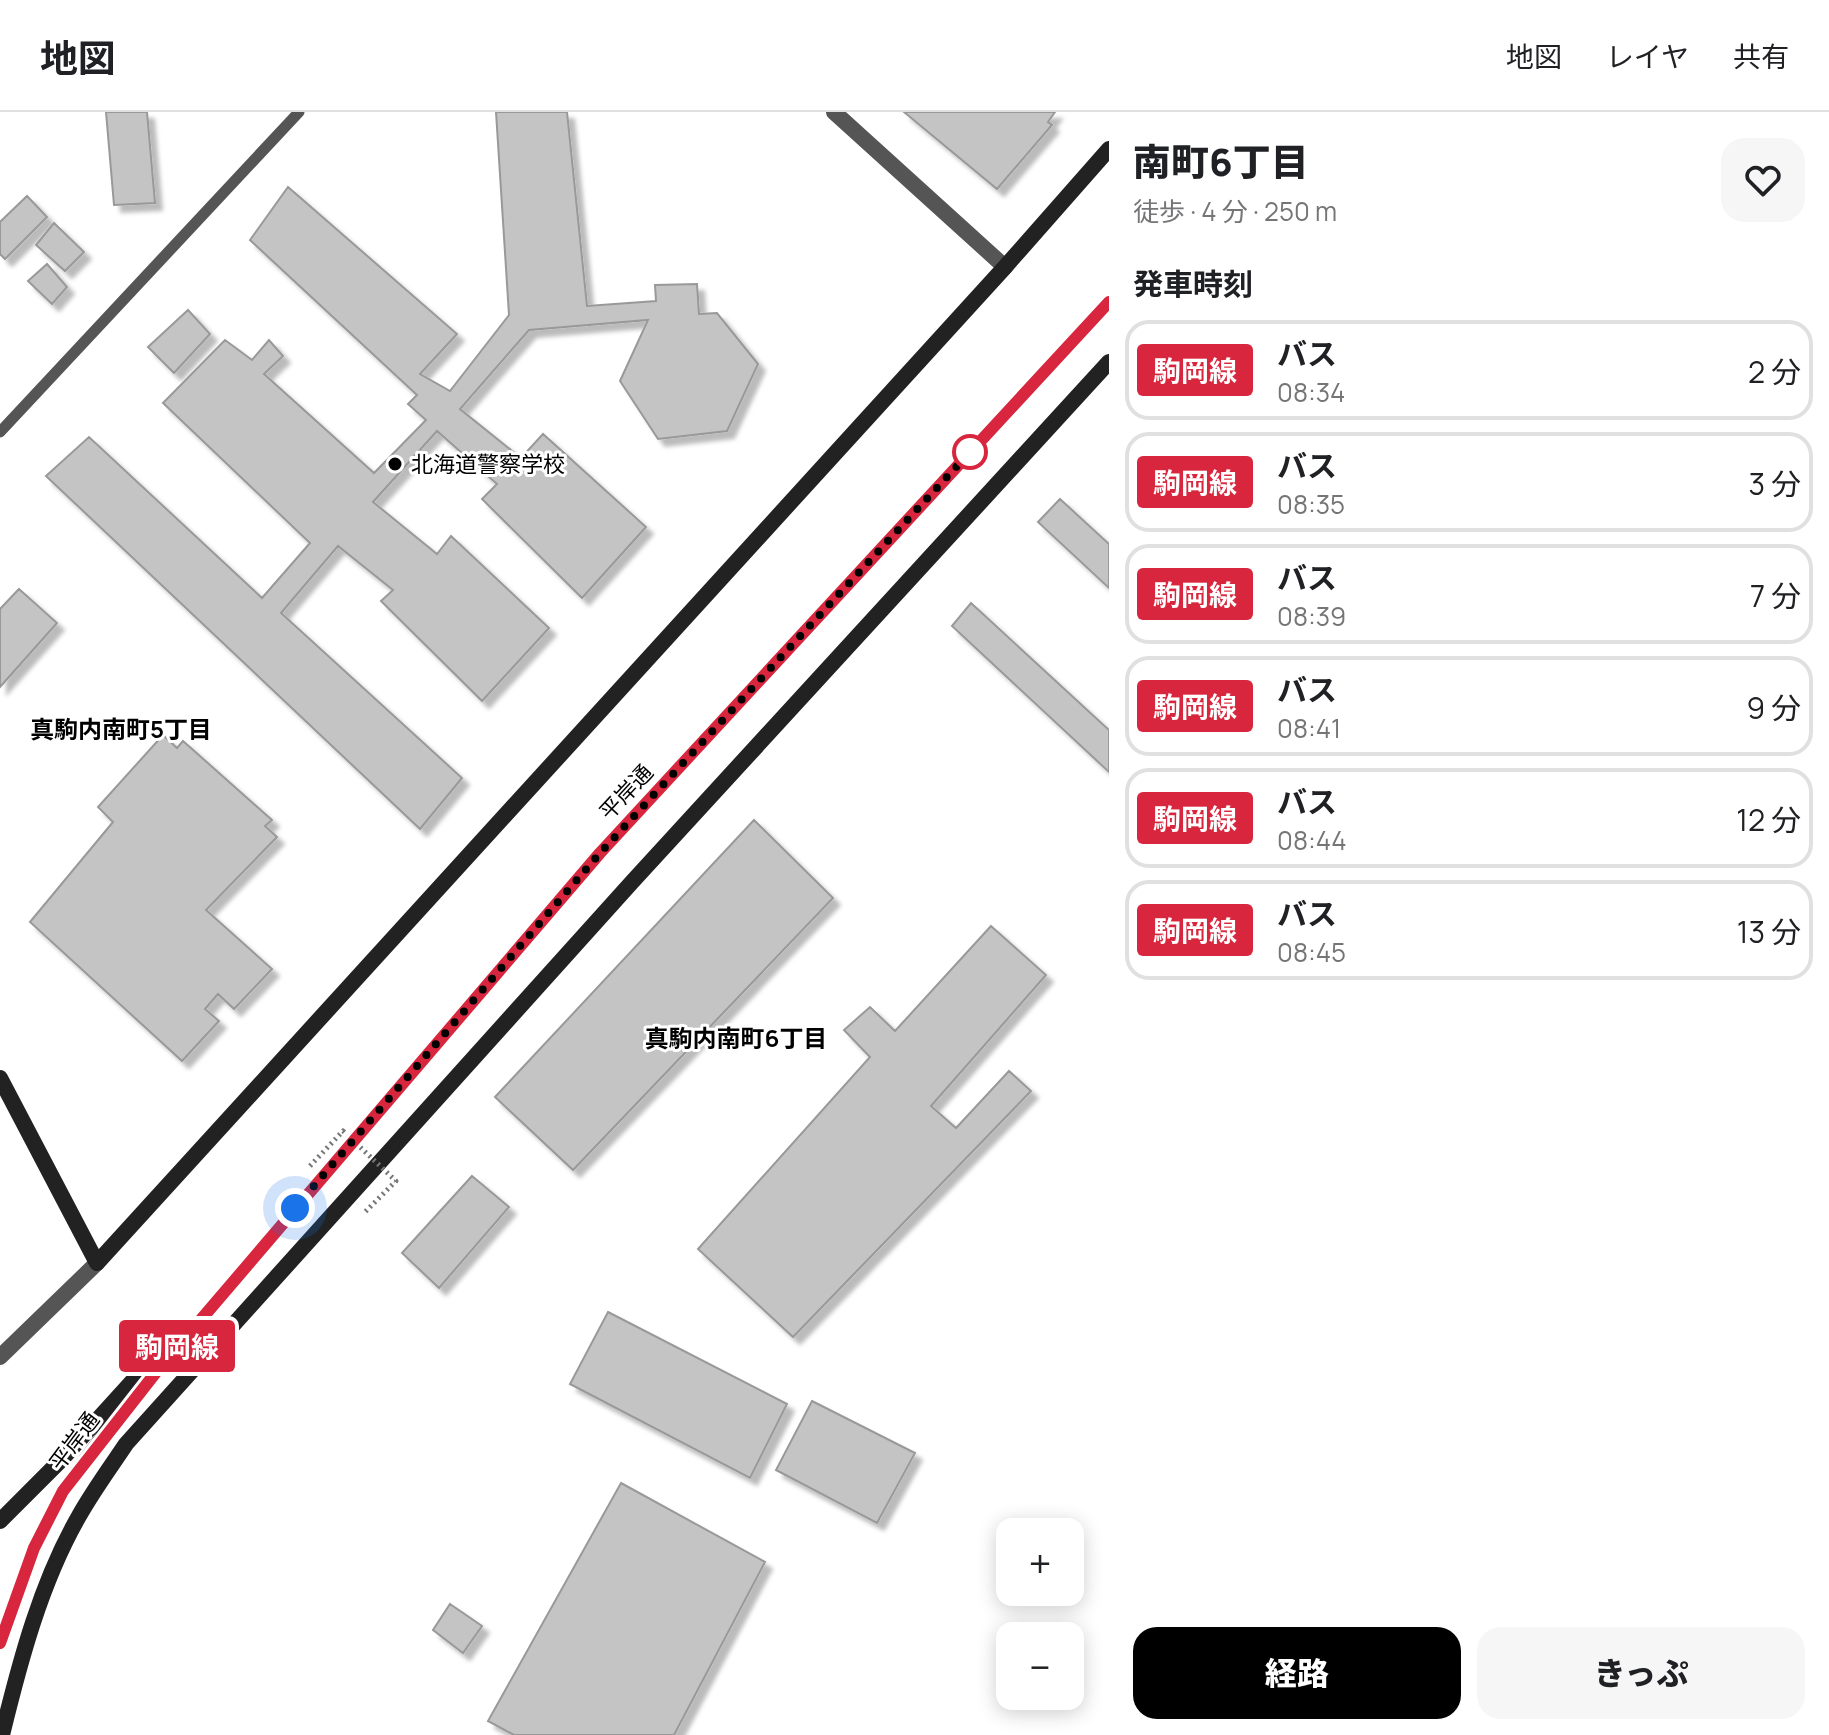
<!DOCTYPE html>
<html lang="ja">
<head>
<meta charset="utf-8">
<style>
  body { margin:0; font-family:Manrope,"Noto Sans JP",sans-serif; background:#f6f6f6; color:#202124; height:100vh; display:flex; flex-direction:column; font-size:30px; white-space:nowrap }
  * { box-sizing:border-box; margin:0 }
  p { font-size:26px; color:#757577 }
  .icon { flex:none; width:44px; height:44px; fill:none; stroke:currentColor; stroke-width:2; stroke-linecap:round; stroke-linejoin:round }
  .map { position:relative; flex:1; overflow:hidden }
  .side { display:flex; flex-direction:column; background:#fff; width:720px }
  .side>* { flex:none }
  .badge { padding:0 16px; border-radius:6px; font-size:28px; line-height:52px }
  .tools { position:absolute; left:996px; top:1406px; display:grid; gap:16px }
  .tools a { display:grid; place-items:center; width:88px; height:88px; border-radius:16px; background:#fff; box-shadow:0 4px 20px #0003; font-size:40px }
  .you { position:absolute; width:40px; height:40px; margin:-20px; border:6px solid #fff; border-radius:50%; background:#1a73e8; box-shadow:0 0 0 12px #1a73e833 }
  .map>.badge { position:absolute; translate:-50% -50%; box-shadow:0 0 0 4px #fff }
  h2 { padding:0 24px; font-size:30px; line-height:72px }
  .round { display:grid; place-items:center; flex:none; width:84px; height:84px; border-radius:24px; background:#f6f6f6 }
  .overview { display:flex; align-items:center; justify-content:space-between; height:136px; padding:0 24px }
  h1 { font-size:38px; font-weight:800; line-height:60px }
  .cta { display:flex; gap:16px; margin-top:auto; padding:16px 24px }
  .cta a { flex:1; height:92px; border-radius:24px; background:#000; color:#fff; font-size:32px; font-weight:800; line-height:92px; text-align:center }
  .cta a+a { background:#f6f6f6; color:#202124 }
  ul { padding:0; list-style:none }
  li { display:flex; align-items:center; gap:24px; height:100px; margin:0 16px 12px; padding:0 8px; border:4px solid #e0e0e0; border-radius:24px }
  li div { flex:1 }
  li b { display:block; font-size:30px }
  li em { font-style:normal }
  li .badge { min-width:88px; font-weight:700; text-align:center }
  header { display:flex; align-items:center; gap:48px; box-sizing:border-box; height:112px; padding:0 40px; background:#fff; border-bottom:2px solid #e0e0e0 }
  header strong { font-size:38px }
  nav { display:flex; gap:44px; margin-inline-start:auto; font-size:28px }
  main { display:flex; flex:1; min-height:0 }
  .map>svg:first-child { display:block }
</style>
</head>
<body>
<header>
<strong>地図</strong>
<nav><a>地図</a><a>レイヤ</a><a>共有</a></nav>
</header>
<main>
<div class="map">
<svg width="1109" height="1623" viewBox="0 0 1109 1623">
  <defs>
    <filter id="shadow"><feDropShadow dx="7" dy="7" stdDeviation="2" flood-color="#0004"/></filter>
  </defs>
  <rect width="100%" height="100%" fill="#fff"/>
  <path fill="#c4c4c4" stroke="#999" stroke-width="2" filter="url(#shadow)" d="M106,0H147L155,91L114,93Z
    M496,0H567L587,194L656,189L655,173L697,172L699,202L717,201L758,252L727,319L658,327L620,269L648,208L529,218L460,297L521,346L543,322L646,415L582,486L482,387L497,372L437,319L373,390L437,442L451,424L549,516L482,589L381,489L393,478L338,434L281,501L462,666L420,717L46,364L89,325L262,486L310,431L163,291L225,228L252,248L269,228L283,244L264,262L374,361L426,308L408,292L417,283L250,128L288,75L457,222L420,262L450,279L509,203Z
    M904,0H1055L1048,10L1052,13L997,77Z
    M27,84L47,105L5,147L0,142V110Z
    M54,111L84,140L65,159L36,133Z
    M47,152L67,175L52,192L28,169Z
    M188,198L210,222L174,261L148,235Z
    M1060,387L1109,432V476L1038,410Z
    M19,477L57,511L0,575V497Z
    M971,491L1109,618V660L952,514Z
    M163,623L177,636L183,629L272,708L265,714L277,725L206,798L272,857L234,897L218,882L205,897L219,909L182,949L30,810L113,710L98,695Z
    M754,708L833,786L573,1058L495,985Z
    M991,814L1046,863L931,994L956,1016L1009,959L1031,979L793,1225L698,1137L870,945L844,918L870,895L895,919Z
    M472,1064L509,1095L439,1176L402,1141Z
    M608,1200L787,1292L750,1366L570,1272Z
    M812,1289L915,1341L877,1411L776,1358Z
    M621,1371L765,1450L674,1623H514L488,1609Z
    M450,1492L482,1514L463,1541L433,1518Z"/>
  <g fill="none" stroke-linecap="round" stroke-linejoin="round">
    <path stroke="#555" stroke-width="11" d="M0,320L299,0"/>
    <path stroke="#555" stroke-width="16" d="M834,0L1005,155
      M0,1245L97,1151"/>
    <path stroke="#222" stroke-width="16" d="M0,966L97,1151L1005,155L1109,37
      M0,1409L61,1348L150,1250
      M0,1531L34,1436L63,1379L120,1303L600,741L1109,190
      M2,1623C20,1549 41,1470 79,1404C93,1379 110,1356 126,1332L632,770L1109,250"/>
    <path stroke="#777" stroke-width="5" stroke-dasharray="2 4" stroke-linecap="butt" d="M310,1054L343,1019L396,1069L364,1101"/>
  </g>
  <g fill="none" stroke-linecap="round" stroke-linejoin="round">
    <defs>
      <path id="line" d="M0,1531L34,1436L63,1379L157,1259L600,741L1109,190"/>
    </defs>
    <use href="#line" stroke="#fff" stroke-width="18"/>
    <use href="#line" stroke="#d7263d" stroke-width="12"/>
    <path stroke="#000" stroke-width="8" stroke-dasharray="0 14.4" d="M295,1096L600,741L970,340"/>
  </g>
  <circle fill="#fff" stroke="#d7263d" stroke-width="4" cx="970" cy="340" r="16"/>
  <circle fill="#000" stroke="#fff" stroke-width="3" cx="395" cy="352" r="8"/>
  <g text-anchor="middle" stroke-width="6" stroke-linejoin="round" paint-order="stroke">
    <g font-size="22" fill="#000" stroke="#fff" text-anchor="start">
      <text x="411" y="360">北海道警察学校</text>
    </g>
    <g font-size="22" fill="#000" stroke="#fff">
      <text transform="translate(626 680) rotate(-47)" y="8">平岸通</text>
      <text transform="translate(74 1329) rotate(-53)" y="8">平岸通</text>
    </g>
    <g font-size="24" font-weight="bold" fill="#000" stroke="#fff">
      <text x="121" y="626">真駒内南町5丁目</text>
      <text x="736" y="935">真駒内南町6丁目</text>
    </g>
  </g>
</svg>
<div class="tools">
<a>+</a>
<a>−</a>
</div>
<div class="you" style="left:295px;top:1096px"></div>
<b class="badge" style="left:177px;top:1234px;background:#d7263d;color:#fff">駒岡線</b>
</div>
<section class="side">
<div class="overview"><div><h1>南町6丁目</h1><p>徒歩 · 4 分 · 250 m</p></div><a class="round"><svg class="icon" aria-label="heart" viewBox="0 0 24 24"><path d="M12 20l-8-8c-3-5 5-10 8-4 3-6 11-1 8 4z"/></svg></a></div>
<h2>発車時刻</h2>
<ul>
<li><span class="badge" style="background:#d7263d;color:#fff">駒岡線</span><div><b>バス</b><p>08:34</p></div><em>2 分</em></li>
<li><span class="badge" style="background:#d7263d;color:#fff">駒岡線</span><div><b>バス</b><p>08:35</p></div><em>3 分</em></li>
<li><span class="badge" style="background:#d7263d;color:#fff">駒岡線</span><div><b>バス</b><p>08:39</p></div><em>7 分</em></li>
<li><span class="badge" style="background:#d7263d;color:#fff">駒岡線</span><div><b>バス</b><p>08:41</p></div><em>9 分</em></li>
<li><span class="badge" style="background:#d7263d;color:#fff">駒岡線</span><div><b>バス</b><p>08:44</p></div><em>12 分</em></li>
<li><span class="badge" style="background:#d7263d;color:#fff">駒岡線</span><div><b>バス</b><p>08:45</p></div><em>13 分</em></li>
</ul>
<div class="cta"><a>経路</a><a>きっぷ</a></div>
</section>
</main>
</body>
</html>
